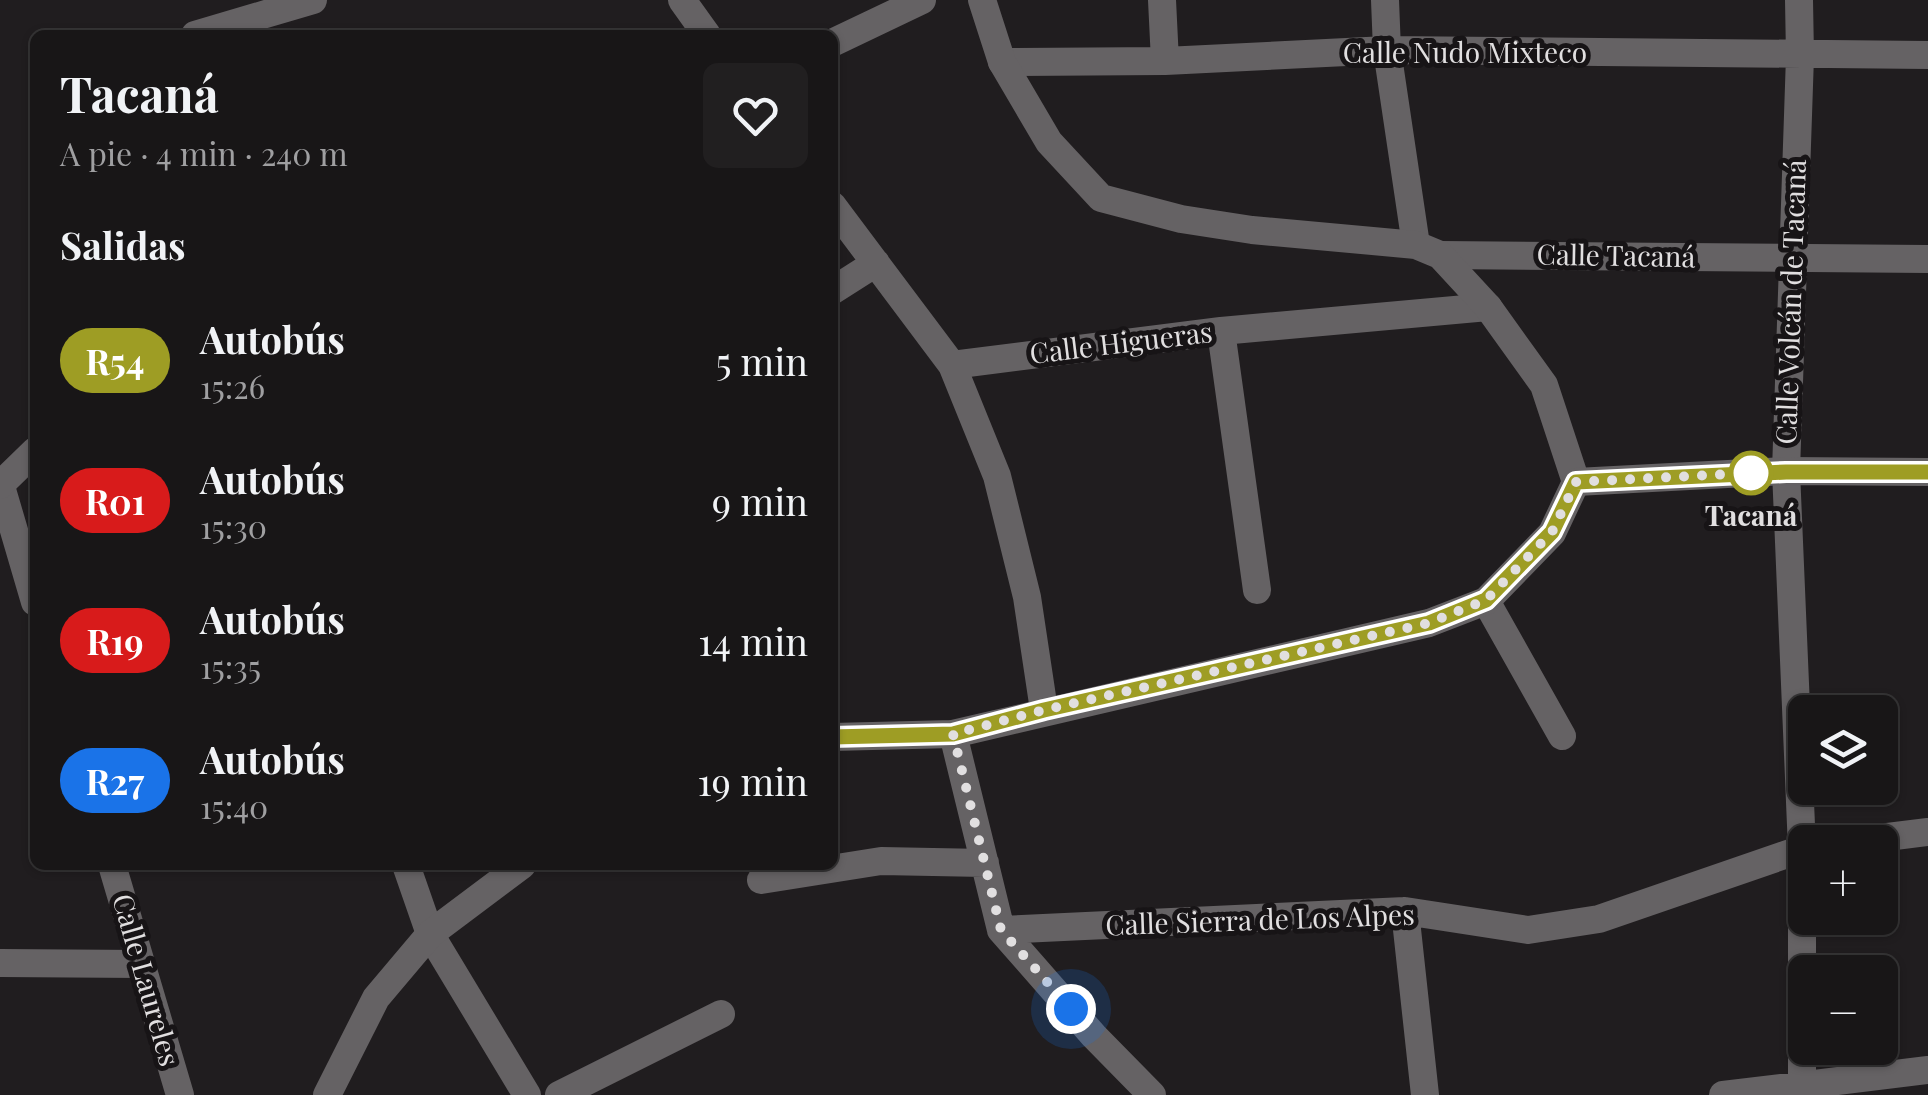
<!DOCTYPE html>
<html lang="es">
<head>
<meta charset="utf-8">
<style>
  body { margin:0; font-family:"Playfair Display",serif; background:#211f20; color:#f1f3f6; height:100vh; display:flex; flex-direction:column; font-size:38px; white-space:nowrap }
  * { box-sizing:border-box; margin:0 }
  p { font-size:32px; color:#9f9fa1 }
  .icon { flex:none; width:55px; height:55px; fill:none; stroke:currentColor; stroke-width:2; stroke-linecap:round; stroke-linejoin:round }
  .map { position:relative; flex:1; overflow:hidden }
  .sheet { position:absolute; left:30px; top:30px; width:808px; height:840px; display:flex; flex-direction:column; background:#181617; border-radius:15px; box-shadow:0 2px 8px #0004,0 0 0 2px #363536 }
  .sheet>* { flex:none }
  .badge { padding:0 20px; border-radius:32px; font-size:35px; line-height:65px }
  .controls { position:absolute; left:1788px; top:695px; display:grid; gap:20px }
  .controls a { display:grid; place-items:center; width:110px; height:110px; border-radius:15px; background:#181617; box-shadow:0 2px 8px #0004,0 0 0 2px #363536; font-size:50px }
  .you { position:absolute; width:50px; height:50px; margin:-25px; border:8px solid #fff; border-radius:50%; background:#1a73e8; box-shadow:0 0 0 15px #1a73e833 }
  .map>.badge { position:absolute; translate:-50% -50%; box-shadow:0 0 0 5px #fff }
  h2 { padding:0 30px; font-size:38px; line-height:90px }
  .round { display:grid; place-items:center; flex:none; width:105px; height:105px; border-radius:15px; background:#211f20 }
  .headline { display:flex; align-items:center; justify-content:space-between; height:170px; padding:0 30px }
  h1 { font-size:48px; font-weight:700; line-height:75px }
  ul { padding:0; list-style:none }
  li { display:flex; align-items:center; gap:30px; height:140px; padding:0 30px }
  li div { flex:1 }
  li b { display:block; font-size:38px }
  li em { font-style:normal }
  li .badge { min-width:110px; font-weight:700; text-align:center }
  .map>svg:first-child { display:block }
</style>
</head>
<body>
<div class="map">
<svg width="1928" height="1095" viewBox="0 0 1928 1095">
  <rect width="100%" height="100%" fill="#201d1f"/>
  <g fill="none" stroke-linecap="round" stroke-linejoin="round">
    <path stroke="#656264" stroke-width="28" d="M682,0L707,35
      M1162,0L1165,61
      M1385,0L1387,50L1416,245
      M1799,0L1800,56L1786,471L1802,849V1084
      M195,35L313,0
      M1002,62L1165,61L1387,50L1928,55
      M832,205L952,365L997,476L1027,597L1044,710
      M1440,255L1928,259
      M832,291L876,263
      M1221,331L1257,590
      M952,365L1221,331L1488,307
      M0,483L35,602
      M1486,601L1562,736
      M953,734L1001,930L1094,1036L1152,1095
      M1847,842L1928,832
      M112,865L180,1095
      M406,865L430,934L527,1095
      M761,880L881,861L985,863
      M1405,911L1425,1095
      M1001,930L1405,911L1528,930L1599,919L1805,848
      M0,963L141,964
      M559,1095L721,1014
      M1723,1095L1928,1070"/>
    <path stroke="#656264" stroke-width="28" d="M832,43L922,0
      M0,485L35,451
      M832,737L953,734L1429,623L1486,601L1552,533L1576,482L1544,385L1488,307L1440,255L1416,245L1252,230L1181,219L1101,198L1049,142L1002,62L982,0
      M327,1095L376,998L430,934L522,865"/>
    <path stroke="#656264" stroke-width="28" d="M1576,482L1786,471L1928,472"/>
  </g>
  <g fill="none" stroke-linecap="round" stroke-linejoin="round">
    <defs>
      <path id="line" d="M832,737L953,734L1044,710L1429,623L1486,600L1552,532L1576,482L1786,472H1928"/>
    </defs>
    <use href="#line" stroke="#fff" stroke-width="22"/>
    <use href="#line" stroke="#9e9d24" stroke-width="15"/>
    <path stroke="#e1dfe0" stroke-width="10" stroke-dasharray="0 18" d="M1071,1009L1001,930L953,734L1044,710L1429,623L1486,600L1552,532L1576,482L1751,473"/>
  </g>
  <circle fill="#fff" stroke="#9e9d24" stroke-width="5" cx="1751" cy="473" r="20"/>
  <g text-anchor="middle" stroke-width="10" stroke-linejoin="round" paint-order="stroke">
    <g font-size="28" fill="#e1dfe0" stroke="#171416">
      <text x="1465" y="63">Calle Nudo Mixteco</text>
      <text transform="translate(1616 256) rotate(1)" y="10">Calle Tacaná</text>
      <text transform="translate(1791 302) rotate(-88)" y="10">Calle Volcán de Tacaná</text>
      <text transform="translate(1121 343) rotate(-7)" y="10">Calle Higueras</text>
      <text transform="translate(1260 920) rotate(-2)" y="10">Calle Sierra de Los Alpes</text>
      <text transform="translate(146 980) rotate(74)" y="10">Calle Laureles</text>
    </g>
    <g font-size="28" font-weight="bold" fill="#e1dfe0" stroke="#171416">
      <text x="1751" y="526">Tacaná</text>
    </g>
  </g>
</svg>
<div class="controls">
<a><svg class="icon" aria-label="layers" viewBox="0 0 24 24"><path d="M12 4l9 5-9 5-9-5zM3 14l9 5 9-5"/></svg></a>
<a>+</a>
<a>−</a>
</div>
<div class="you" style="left:1071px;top:1009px"></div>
<section class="sheet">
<div class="headline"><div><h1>Tacaná</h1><p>A pie · 4 min · 240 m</p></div><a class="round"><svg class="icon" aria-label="heart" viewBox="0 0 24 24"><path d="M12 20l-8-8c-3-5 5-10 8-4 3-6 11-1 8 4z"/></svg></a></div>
<h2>Salidas</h2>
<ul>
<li><span class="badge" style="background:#9e9d24;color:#fff">R54</span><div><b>Autobús</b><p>15:26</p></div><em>5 min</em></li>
<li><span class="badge" style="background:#d81b1b;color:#fff">R01</span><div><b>Autobús</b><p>15:30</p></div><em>9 min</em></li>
<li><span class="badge" style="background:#d81b1b;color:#fff">R19</span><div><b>Autobús</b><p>15:35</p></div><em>14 min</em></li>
<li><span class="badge" style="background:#1a73e8;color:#fff">R27</span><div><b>Autobús</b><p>15:40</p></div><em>19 min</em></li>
</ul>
</section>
</div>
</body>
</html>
